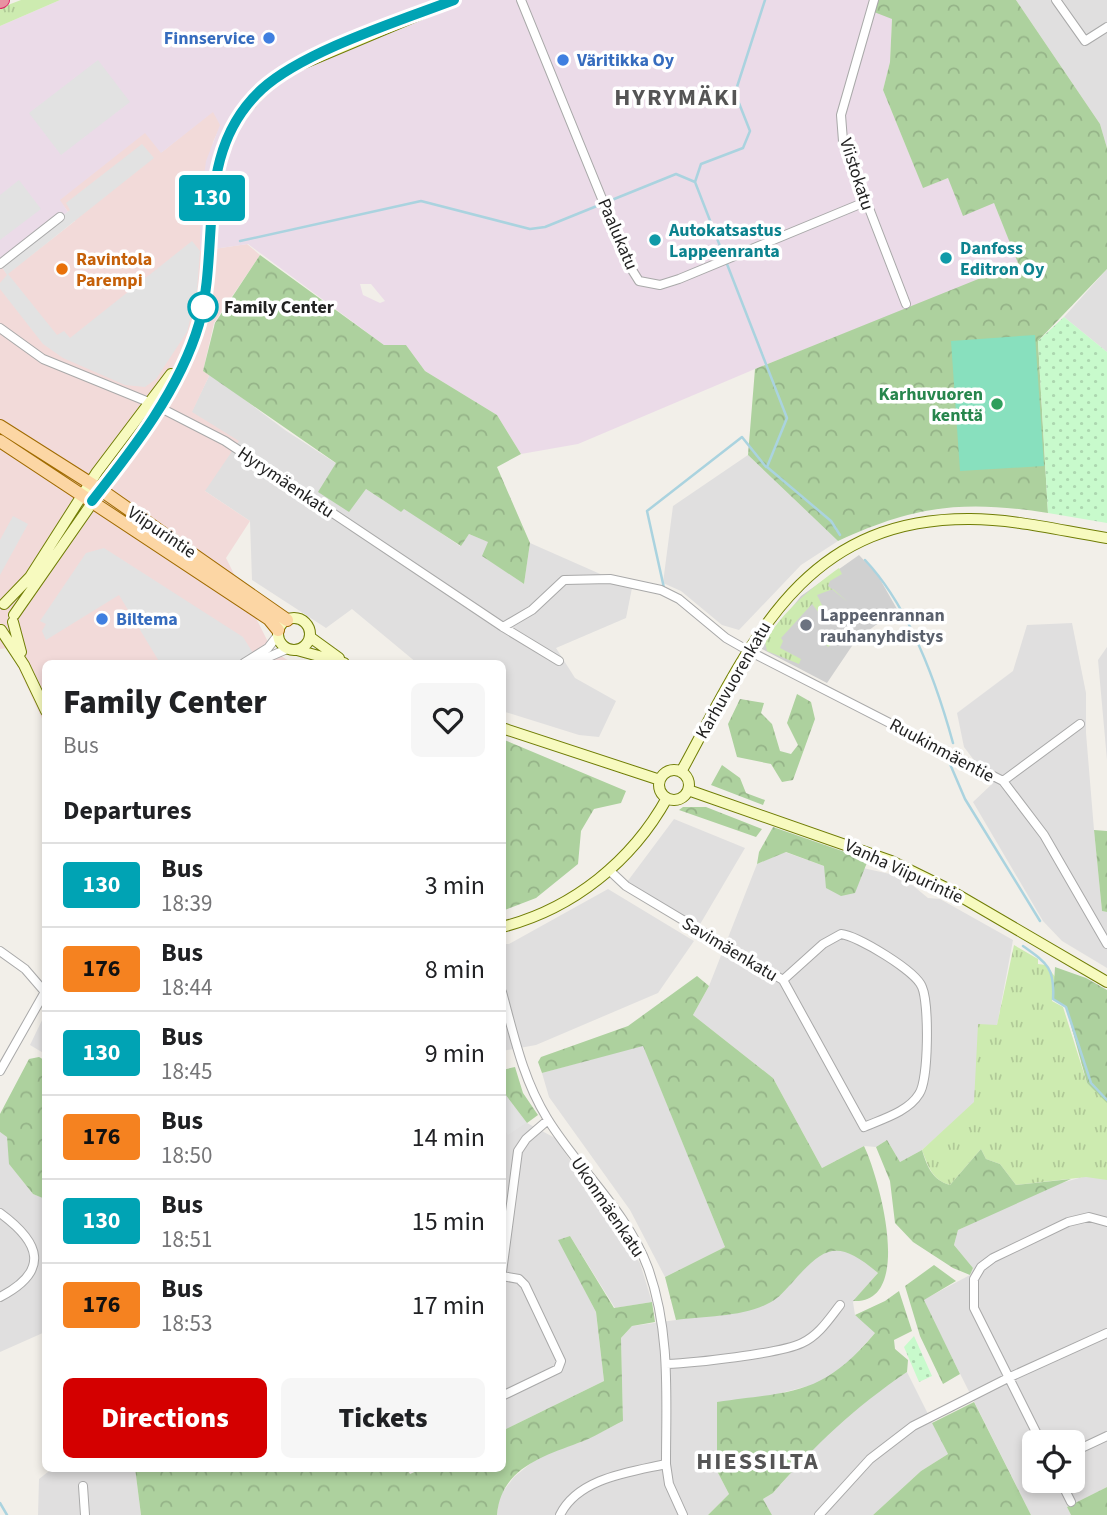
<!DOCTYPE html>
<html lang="en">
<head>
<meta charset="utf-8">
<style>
  body { margin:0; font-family:"Source Sans 3",sans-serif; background:#f6f6f6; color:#202124; height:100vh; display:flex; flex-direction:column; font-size:26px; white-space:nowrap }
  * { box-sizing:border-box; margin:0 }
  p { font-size:23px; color:#757577 }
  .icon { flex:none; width:38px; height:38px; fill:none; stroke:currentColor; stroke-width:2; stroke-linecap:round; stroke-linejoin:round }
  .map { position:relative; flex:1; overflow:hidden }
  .side { position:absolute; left:42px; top:660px; width:464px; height:812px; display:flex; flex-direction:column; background:#fff; border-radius:10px; box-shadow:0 4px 10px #0003 }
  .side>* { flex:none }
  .badge { padding:0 14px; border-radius:5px; font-size:24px; line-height:46px }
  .fabs { position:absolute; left:1022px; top:1430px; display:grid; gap:14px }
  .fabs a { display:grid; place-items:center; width:63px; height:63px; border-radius:10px; background:#fff; box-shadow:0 4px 10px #0003; font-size:35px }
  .map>.badge { position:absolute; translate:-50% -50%; box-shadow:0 0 0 4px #fff }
  h2 { padding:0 21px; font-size:26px; line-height:63px }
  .round { display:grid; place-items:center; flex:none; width:74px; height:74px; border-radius:10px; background:#f6f6f6 }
  .overview { display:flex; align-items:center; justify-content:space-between; height:119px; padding:0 21px }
  h1 { font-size:33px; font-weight:800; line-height:52px }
  .primary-button { display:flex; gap:14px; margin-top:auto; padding:14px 21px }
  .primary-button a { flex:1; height:80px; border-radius:10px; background:#d40000; color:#fff; font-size:28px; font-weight:800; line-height:80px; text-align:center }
  .primary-button a+a { background:#f6f6f6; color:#202124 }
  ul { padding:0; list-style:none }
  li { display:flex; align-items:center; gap:21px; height:84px; padding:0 21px; border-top:2px solid #e0e0e0 }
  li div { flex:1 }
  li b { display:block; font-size:26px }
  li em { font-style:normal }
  li .badge { min-width:77px; font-weight:700; text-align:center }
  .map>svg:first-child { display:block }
</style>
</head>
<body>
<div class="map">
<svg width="1107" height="1515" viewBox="0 0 1107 1515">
  <defs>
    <pattern id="grass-tufts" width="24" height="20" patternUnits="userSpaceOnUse" patternTransform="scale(1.75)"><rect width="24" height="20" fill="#cdebb0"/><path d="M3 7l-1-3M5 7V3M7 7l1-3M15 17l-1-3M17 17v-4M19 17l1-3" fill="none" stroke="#b0c997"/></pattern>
    <pattern id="forest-crowns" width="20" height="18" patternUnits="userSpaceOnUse" patternTransform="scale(1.75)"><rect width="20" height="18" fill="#add19e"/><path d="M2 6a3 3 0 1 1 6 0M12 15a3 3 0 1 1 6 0" fill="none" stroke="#95b388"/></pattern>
    <pattern id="park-dots" width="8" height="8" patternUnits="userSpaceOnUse" patternTransform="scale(1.75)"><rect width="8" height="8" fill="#c8facc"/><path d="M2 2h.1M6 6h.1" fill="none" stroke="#acd6af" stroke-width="1.8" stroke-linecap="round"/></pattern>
  </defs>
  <rect width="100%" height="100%" fill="#f2efe9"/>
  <path fill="#e0dfdf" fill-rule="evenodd" d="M1016,0H1107V148L1100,124Z
    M1107,269V352L1064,317Z
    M210,374L285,430L337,464L349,511L366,489L401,512L404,508L460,546L469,534L489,542L483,556L524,584L530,543L632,588L626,618L556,648L575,678L616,701L599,737L579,735L502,711V663H417L352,609L326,628L252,580L250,521L205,491L191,413Z
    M748,455L838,541L801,565L739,630L722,625L681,591L663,583L673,506Z
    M1072,623L1086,693V733L1094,830L1102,911L1107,912V968L1062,941L1043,921L973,802L992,784L964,747L957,713L1013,671L1027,625Z
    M1107,647V760L1098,660Z
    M674,819L745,848L699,926L627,882Z
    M785,852L824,866L863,868L890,874L911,884L928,898L940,899L1013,940L997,1026L975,1103L922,1150L900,1162L887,1140L876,1147L864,1146L822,1168L773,1078L693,1015L709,986L757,864Z
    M608,889L694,941L658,993L536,1045L502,1051V944H509Z
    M45,1014V1054L30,1045Z
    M643,1045L725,1247L665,1277L630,1210L549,1097L542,1073Z
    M502,1094H505L527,1123L555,1138L640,1263L652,1302L615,1308L570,1236L559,1240L596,1312L604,1381L502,1431Z
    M0,1132L7,1136L10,1165L33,1194L46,1199L45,1332L0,1352Z
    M1086,1176L1107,1178V1487L1067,1507L1071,1515H1031L923,1300L970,1275L973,1268L954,1245L958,1230L1051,1186ZM1034,1442H1073V1480H1034Z
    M839,1249L860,1258L878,1273L853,1302L855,1315L876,1332L840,1371L820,1383L781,1393L717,1471L729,1494L708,1515H497L499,1497L514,1477L541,1455L581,1442L623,1421L621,1338L632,1326L676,1320L777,1298L814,1258L827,1251Z
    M907,1372L948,1454L921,1471L873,1515H772L763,1499L773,1493L819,1441L870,1396Z
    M53,1468H135L141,1515H38L39,1479Z"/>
  <path fill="#f2dad9" d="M213,111L221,125L213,142L200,251L247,244L260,255L214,323L203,371L210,374L192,412L239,441L205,491L250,521L226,558L272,650L292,663H46L45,725L9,648L0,649V265L7,274L75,221L59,200L145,132L162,152Z"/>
  <path fill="#ebdbe8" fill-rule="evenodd" d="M60,0H877L892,19L890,62L883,90L923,187L948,178L994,203L1019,264L755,369L578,444L521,454L497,415L425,371L406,345H384L248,244L200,251L201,199L206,161L220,125L213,112L161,153L145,133L60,200L68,212L0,264V26ZM360,284H371L385,301L380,303L363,295Z"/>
  <path fill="#d0d0d0" d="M859,555L877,574L897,609L856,640L827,683L760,648L801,596Z"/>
  <path fill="url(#grass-tufts)" d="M21,0H60L0,26V8Z
    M839,568L842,574L830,581L828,586L848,602L833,589L817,595L827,615L823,618L812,604L781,638L783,641L780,648L801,659L799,664L767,651L765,642C782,612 811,588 839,568Z
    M825,630L842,637L828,647L820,637Z
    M1014,945L1038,959V964L1046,965L1056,978L1052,1001L1063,1007L1087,1083L1107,1101V1180L1086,1177L1016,1185L1000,1164L986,1159L981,1149L950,1185C932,1180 928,1166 922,1150L974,1102L978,1024L997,1025Z"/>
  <path fill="url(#forest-crowns)" d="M877,0H1016L1100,124L1107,148V269L1038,341L1048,513C964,500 916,505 838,541L748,455L755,369L1018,263L994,203L963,216L948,178L923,188L883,90L890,62L892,19L874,12Z
    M260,255L384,345H406L425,371L497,415L521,454L497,467L530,543L524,584L482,556L488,542L469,534L461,546L404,509L401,512L366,489L349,512L318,492L336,463L203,371L215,323Z
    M797,694L811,702L815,719L793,780L782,782L771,764L737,757L728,724L740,699L764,703L761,713L772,724L780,751L791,754L798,745L787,723Z
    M502,739L626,791L621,803L594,809L581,831L578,864L536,898L502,911Z
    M722,765L740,778L746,793L765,800L763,805L711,785Z
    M683,807H706L762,829L756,837L679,810Z
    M773,827L868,860L855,893L841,896L826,888L824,866L786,852L757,864L759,852Z
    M1094,830L1107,831V912L1102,911Z
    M1055,967L1086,978L1107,990V1103L1087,1083L1066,1007L1053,999Z
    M697,976L709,986L693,1015L773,1078L822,1168L864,1146C879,1177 915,1305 853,1301L878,1273C837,1238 824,1246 791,1284C785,1290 779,1298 771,1302C745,1317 706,1316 676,1320L665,1277L725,1247L643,1046L542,1073L538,1062L541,1057L628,1026Z
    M39,1057L46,1061L45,1199L33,1194L9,1164L7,1137L0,1132V1114L29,1059Z
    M515,1067L523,1093L538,1115L527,1123L505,1094H502V1070Z
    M887,1140L900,1162L922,1150C927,1166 932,1180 950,1185L981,1149L986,1159L1000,1164L1016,1185L1071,1179L958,1230L954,1245L973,1268L970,1275L953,1268L913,1242L895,1223L890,1181L876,1147Z
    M570,1236L614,1308L652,1302L655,1322L632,1326L621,1338L623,1421C608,1428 593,1438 578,1443C541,1457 501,1469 497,1515H141L135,1468H407L410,1474L423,1468H502V1431L604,1381L596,1312L558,1240Z
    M934,1265L956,1281L924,1300L960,1374L943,1384L920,1336L905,1286Z
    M899,1291L912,1331L894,1340L895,1349L908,1360L907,1372C855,1407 814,1446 773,1493L763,1499L772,1515H708L729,1494L717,1471V1402C794,1391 822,1396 875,1333L855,1315L885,1301Z
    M974,1402L1031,1515H873L921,1471L948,1454L932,1423Z
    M1107,1487V1515H1071L1067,1507Z"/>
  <path fill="url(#park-dots)" d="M1064,317L1107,352V523L1048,513L1038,341Z
    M914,1336L932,1376L919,1382L904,1347Z"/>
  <path fill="#88e0be" d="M1035,335L1044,466L960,471L951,341Z"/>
  <path fill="#e2e2e2" d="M98,60L130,102L61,155L29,113Z
    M142,144L154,158L8,274L57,335L64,331L70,338L192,241L200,251L197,290L187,332L156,379L145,387L125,385L63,358L43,344L0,289V283L7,275L0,264L70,210L66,203Z
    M19,180L41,209L0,240V195Z
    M13,516L28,524L0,575V540Z
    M104,548L243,637L253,653L237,663H160L119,595L46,640L42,631L46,624L40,621L86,553Z
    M506,1096L526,1123L508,1135L502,1127V1097Z"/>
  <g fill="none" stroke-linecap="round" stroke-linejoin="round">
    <path stroke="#aad3df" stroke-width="2.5" d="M765,0L735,93L750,131L743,148L701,164L695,182L787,418L767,467L831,521L840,535
      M240,241L421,201L530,229L545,227L676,174L695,182
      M865,560C910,608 936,681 953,743
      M664,588L647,511L742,437L766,467
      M950,764L965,799L1040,921
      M1023,946C1047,963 1055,968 1053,999L1066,1007L1091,1083L1107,1100
      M0,1503L7,1515"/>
    <defs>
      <path id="street" d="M521,0L629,265L639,281L660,285L679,279L865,202
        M874,0L841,115L843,141L906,304
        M1056,0L1085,41L1107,27
        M0,264L60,217
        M0,328L43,359L151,403L225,441L503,627L559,661
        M503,627L532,610L564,580L610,579L661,590L679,599L726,638L747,650L1003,781L1044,835L1107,944
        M244,663L268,648L278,635
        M255,663L287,649
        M1003,781L1080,724
        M609,870L626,886L783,980L864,1127C882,1119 908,1112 919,1094C929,1080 929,1003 922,987C916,971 858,936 841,934L823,944L783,980
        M0,951L25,969L44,991
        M502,992C514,1036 523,1079 547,1118C578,1169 627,1211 648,1268C671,1332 666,1398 666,1464L669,1484L683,1515
        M0,1071L46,990
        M0,1213C41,1243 50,1271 0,1297
        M502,1272L518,1151L526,1139L548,1120
        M502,1276L519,1279L525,1285L561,1361L558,1369L502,1396
        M666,1364C693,1363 779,1354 802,1343C819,1335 829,1319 840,1305
        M1041,1442L974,1308V1279L981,1267L993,1258L1068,1222L1089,1217L1107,1222
        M1073,1452L1107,1436
        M1060,1480L1071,1502
        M83,1486L85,1515
        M560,1515C578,1478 630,1472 666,1464
        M819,1515L870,1459L913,1426L1008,1378L1107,1333"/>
      <path id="secondary" d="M4,604L30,577L97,472L171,374
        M14,615L159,407C180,371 202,331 207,289C219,191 195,145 283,72L454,0
        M278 634a16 16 0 1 1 32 0a16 16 0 1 1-32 0Z
        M13,622L21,652
        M1,630L24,665L46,711
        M310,637L339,658
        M297,650L344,663
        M502,728L660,780
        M659 785a15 15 0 1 1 30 0a15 15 0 1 1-30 0Z
        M681,772C750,646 800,518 970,519C1015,519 1062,531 1107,538
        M688,790L891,861L946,888L1107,982
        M502,927C573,909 632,861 667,798"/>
      <path id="primary" d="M0,426L101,490L287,620
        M0,441L269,619L278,630"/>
      <path id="highway" d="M0,1L2,0"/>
    </defs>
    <use href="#street" stroke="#a9a9a9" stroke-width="10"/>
    <use href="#secondary" stroke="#707d05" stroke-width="12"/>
    <use href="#primary" stroke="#a06b00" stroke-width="14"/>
    <use href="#highway" stroke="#dc2a67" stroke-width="16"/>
    <use href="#street" stroke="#fff" stroke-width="8"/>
    <use href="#secondary" stroke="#f7fabf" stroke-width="10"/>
    <use href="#primary" stroke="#fcd6a4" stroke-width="12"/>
    <use href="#highway" stroke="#e892a2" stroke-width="14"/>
  </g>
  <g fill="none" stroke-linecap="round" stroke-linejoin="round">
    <defs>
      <path id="line" d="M92,501C133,449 180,389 199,324C221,244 193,152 262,89C304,51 399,21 454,0"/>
    </defs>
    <use href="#line" stroke="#fff" stroke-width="16"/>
    <use href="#line" stroke="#00a3b4" stroke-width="10"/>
  </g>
  <g fill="#3f7fe0" stroke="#fff" stroke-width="2.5">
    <circle cx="269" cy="38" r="7"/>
    <circle cx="563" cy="60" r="7"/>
    <circle cx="102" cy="619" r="7"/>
  </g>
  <g fill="#0f9aa8" stroke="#fff" stroke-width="2.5">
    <circle cx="655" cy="240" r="7"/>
    <circle cx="946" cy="258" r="7"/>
  </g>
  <circle fill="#e8710a" stroke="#fff" stroke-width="2.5" cx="62" cy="269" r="7"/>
  <circle fill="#fff" stroke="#00a3b4" stroke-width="3.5" cx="203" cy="307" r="14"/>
  <circle fill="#2e9e5b" stroke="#fff" stroke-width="2.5" cx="997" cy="404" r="7"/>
  <circle fill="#6b7280" stroke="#fff" stroke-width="2.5" cx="806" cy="625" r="7"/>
  <g text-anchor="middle" stroke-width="7" stroke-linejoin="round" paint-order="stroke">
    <g font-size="18" font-weight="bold" fill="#366cbe" stroke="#fff" text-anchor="start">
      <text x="255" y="44" text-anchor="end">Finnservice</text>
      <text x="577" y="66">Väritikka Oy</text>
      <text x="116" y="625">Biltema</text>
    </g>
    <g font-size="18" fill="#222" stroke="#fff">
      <text transform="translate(857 174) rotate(72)" y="6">Viistokatu</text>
      <text transform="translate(618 234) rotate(67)" y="6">Paalukatu</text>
      <text transform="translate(286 482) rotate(34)" y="6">Hyrymäenkatu</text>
      <text transform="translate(162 532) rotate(34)" y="6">Viipurintie</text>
      <text transform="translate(733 680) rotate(-60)" y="6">Karhuvuorenkatu</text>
      <text transform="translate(942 750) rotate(28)" y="6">Ruukinmäentie</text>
      <text transform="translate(904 871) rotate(25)" y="6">Vanha Viipurintie</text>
      <text transform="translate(730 949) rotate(31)" y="6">Savimäenkatu</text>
      <text transform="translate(608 1207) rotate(56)" y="6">Ukonmäenkatu</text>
    </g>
    <g font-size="18" font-weight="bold" fill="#0d838f" stroke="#fff" text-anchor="start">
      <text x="669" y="236">Autokatsastus<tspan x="669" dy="21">Lappeenranta</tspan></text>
      <text x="960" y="254">Danfoss<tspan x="960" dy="21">Editron Oy</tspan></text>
    </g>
    <g font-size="18" font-weight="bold" fill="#c56008" stroke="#fff" text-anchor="start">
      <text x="76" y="265">Ravintola<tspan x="76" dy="21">Parempi</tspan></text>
    </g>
    <g font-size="18" font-weight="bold" fill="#222" stroke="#fff" text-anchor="start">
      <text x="224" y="313">Family Center</text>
    </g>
    <g font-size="18" font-weight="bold" fill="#27864d" stroke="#fff" text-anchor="end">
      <text x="983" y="400">Karhuvuoren<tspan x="983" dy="21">kenttä</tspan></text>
    </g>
    <g font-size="18" font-weight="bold" fill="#5b616d" stroke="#fff" text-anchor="start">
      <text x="820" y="621">Lappeenrannan<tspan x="820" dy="21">rauhanyhdistys</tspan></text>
    </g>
    <g font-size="24" font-weight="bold" letter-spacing="2" fill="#555" stroke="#fff">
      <text x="677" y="105">HYRYMÄKI</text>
      <text x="758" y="1469">HIESSILTA</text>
    </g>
  </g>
</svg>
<div class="fabs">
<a><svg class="icon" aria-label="locate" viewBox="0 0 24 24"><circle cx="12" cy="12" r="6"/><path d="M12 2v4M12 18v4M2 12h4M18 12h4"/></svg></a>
</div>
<b class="badge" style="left:212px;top:198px;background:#00a3b4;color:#fff">130</b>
<section class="side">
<div class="overview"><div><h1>Family Center</h1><p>Bus</p></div><a class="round"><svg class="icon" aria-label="heart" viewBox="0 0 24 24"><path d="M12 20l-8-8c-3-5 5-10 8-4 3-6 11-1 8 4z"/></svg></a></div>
<h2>Departures</h2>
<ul>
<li><span class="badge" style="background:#00a3b4;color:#fff">130</span><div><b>Bus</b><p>18:39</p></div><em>3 min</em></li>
<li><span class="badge" style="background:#f58220;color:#111">176</span><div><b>Bus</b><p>18:44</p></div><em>8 min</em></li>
<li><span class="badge" style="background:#00a3b4;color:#fff">130</span><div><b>Bus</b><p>18:45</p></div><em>9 min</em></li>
<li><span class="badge" style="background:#f58220;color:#111">176</span><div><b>Bus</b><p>18:50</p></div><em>14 min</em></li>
<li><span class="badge" style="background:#00a3b4;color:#fff">130</span><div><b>Bus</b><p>18:51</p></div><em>15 min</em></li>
<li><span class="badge" style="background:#f58220;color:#111">176</span><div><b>Bus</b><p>18:53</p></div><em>17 min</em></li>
</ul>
<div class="primary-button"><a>Directions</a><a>Tickets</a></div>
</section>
</div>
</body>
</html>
